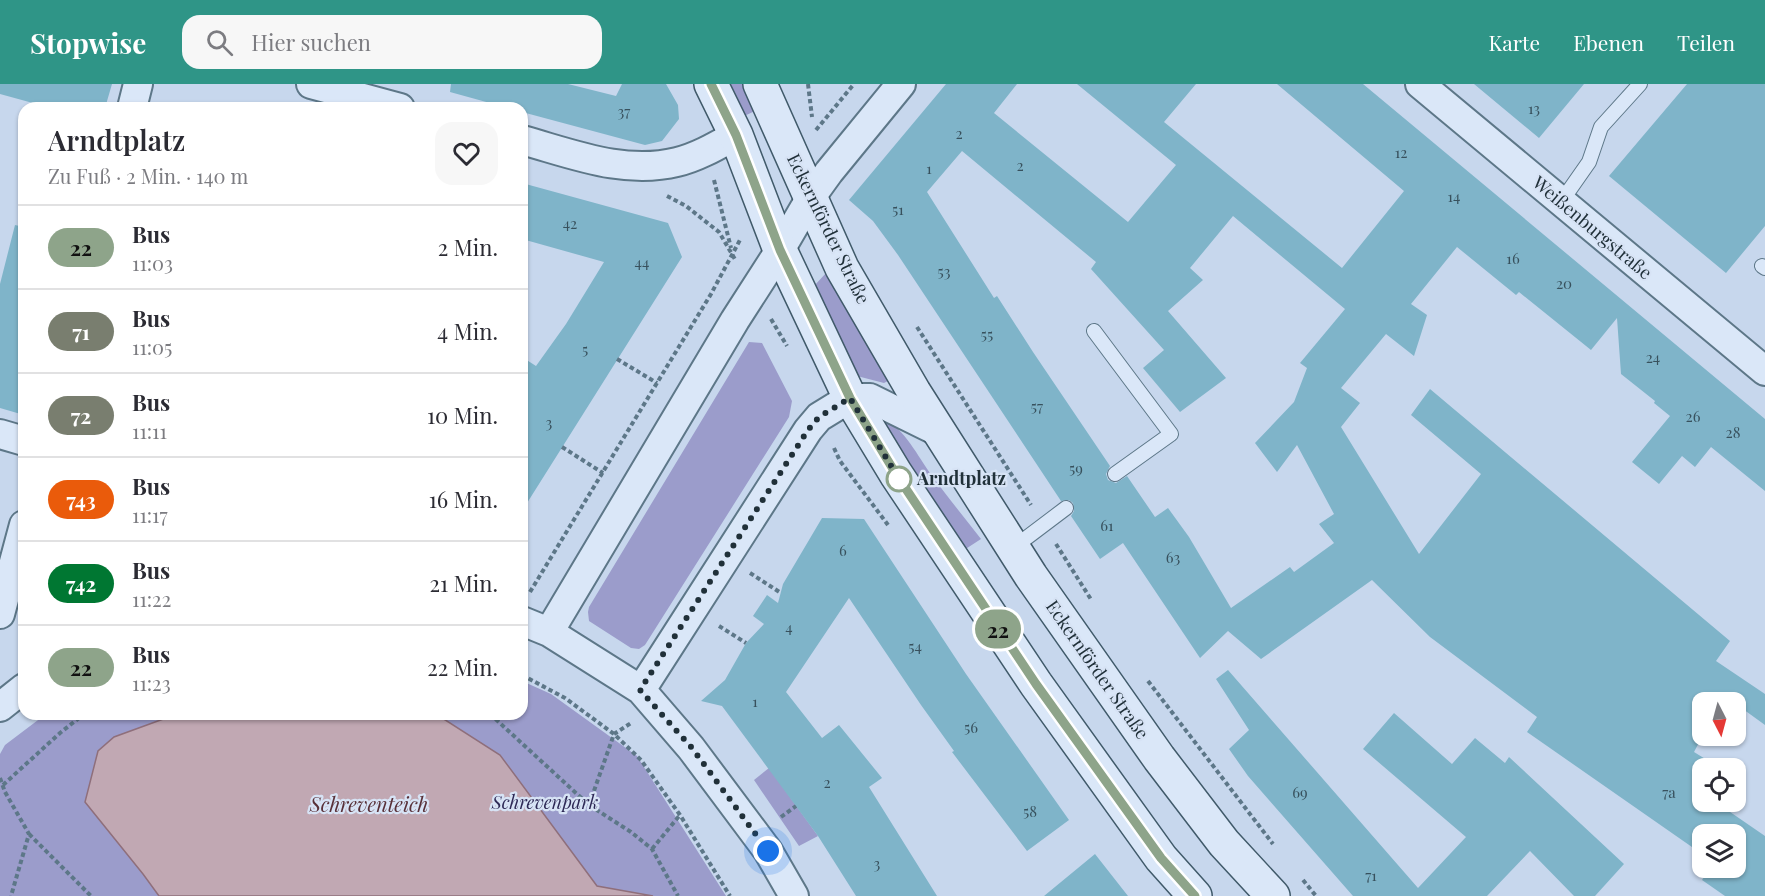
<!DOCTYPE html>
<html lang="de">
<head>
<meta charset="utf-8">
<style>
  body { margin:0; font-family:"Playfair Display",serif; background:#f7f7f7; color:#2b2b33; height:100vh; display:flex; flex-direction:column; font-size:22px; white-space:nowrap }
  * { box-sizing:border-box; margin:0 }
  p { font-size:20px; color:#7c7c81 }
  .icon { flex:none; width:33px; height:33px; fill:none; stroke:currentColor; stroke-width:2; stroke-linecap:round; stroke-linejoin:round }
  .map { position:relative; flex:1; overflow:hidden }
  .side { position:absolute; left:18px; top:18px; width:510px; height:618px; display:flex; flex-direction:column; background:#fff; border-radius:18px; box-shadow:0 2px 4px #0004 }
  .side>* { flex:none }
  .badge { padding:0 12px; border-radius:20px; font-size:21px; line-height:39px }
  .needle { width:39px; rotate:174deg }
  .tools { position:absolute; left:1692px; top:608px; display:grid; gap:12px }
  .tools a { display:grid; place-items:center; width:54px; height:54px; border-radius:12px; background:#fff; box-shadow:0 2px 4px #0004; font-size:30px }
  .you { position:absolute; width:30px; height:30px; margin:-15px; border:4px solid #fff; border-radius:50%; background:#1a73e8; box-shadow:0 0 0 9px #1a73e833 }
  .map>.badge { position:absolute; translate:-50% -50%; box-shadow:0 0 0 3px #fff }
  .round { display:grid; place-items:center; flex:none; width:63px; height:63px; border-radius:18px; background:#f7f7f7 }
  .headline { display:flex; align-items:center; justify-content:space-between; height:102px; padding:0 30px }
  h1 { font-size:28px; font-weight:600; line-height:45px }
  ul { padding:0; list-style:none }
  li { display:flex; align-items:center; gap:18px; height:84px; padding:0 30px; border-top:2px solid #e1e1e2 }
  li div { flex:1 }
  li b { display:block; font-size:22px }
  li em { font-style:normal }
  li .badge { min-width:66px; font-weight:700; text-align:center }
  header { display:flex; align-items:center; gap:36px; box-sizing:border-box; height:84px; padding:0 30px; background:#2f9587; color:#fff }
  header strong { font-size:28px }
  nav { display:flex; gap:33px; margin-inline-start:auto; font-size:21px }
  .search { width:420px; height:54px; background:#f7f7f7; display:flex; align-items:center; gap:15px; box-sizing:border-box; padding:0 21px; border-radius:18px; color:#7c7c81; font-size:22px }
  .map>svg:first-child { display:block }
</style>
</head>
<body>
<header>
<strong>Stopwise</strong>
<div class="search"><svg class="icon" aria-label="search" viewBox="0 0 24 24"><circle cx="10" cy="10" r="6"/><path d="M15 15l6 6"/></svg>Hier suchen</div>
<nav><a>Karte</a><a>Ebenen</a><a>Teilen</a></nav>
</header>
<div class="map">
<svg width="1765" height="812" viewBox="0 0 1765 812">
  <rect width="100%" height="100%" fill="#c7d7ed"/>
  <path fill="#9b9ccb" d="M727,0H742L755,27L742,33Z
    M827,188L888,297L884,299L857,292L814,202Z
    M749,258L762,259L792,317L789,333L645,561L639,565L631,564L589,537L588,528L589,523Z
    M883,333C907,348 916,370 933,393C948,414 965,434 981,455L961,468L876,337Z
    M522,597L551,610L637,672L726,812H0V670L5,661L46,630H522Z
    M769,684L818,752L799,762L754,696Z"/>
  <path fill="#c1a8b3" stroke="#8f6f7b" stroke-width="1.5" d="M177,630H436L500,671L597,802L653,812H159L143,790L85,718L98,667L114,653Z"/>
  <path fill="#7fb4c9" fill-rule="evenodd" d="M0,0H112L105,24H51L0,10Z
    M451,0H568L616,12L622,0H666L678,21L679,35L662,57L645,61L522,28V24H508L450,8Z
    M946,0H1017L994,29L1128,138L1176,81L1077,0H1196L1164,38L1342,184L1404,107L1277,0H1363L1765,335V407L1711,363L1695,383L1682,372L1659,400L1632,378L1670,332L1654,319L1655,317L1621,290L1617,234L1591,266L1519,208L1516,211L1457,163L1411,220L1427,231L1414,272L1386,250L1341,304L1360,319L1341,343L1419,470L1481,390L1411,331L1430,305L1730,557L1716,577L1765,610V641L1736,620V618H1732L1725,613L1722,618H1702L1703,651L1694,668L1720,684H1702V717H1718L1717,719L1765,752V812H1725L1702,796L1711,783H1736V750H1702V770L1527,648L1537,633L1430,553L1372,496L1261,575L1228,547L1200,574L1123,459L1100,475L1071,432L1074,427L1073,419L1069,416L1061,417L898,171L873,137L849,116ZM962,67L1096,178L1091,185L1164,266L1143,284L1180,328L1226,294L1168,227L1203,196L1190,184L1233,132L1345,225L1300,279L1307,284L1294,318L1255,359L1277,388L1297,361L1334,430L1319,440L1334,459L1294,488L1290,483L1231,524L1189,453L1168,424L1155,433L1127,392L1116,399L1108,396L1106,390L1110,382L1033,268L997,212L994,214L927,108Z
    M1474,0H1584L1539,54Z
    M1687,0H1765V142L1726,189L1609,92Z
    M522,99L668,139L682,173L522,427V273L536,282L566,240L604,178L522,155Z
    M15,141L24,143V331L0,324V200Z
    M822,434L864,435L966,590L1069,736L1027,767L952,668L954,667L921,621L849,514L786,608L822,654L839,641L882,694L869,703L937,812H856L818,752L722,622L701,617L725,596L746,559L764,540L753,532L767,511L778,519L783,500Z
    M1228,586L1418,804L1466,753L1363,665L1394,629L1452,680L1475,654L1505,679L1509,673L1624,780L1595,812H1574L1530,767L1487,812H1353L1248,692L1229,665L1249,646L1216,595Z
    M1095,770L1128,812H1044Z"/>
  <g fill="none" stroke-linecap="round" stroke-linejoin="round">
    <defs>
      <path id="lane" d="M1561,118L1589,78L1601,43L1640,0
        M1762,182L1765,184
        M1094,247L1171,350L1115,390
        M1013,464L1066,424"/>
      <path id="street" d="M311,0L400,24
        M1420,0L1765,287
        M132,24L138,0
        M522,56C573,70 624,91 677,78C698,73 718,61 736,51
        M0,350L24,357
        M0,530L24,441
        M522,537L549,548L641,606L691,664L768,767L794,812
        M549,548L735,236L780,166L811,113L829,88L901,0
        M641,606L808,346L819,333L850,314H870L939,348
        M0,623L24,604"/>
      <path id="secondary" d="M711,0L736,51L780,166L850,314L896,390L1036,600L1161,774L1195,812
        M760,0L842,184L914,308L1031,492L1159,674L1224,759L1273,812"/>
    </defs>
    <use href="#lane" stroke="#5d7788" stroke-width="16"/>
    <use href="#street" stroke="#5d7788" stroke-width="32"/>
    <use href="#secondary" stroke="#405a6a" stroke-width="36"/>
    <path stroke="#5d7788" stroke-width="4" stroke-dasharray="4.5 3" stroke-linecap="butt" d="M808,0L812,33
      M816,46L854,0
      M714,96L731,164
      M667,112L686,122L719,148L736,177
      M771,235L787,262
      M917,243L1031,421
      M617,275L657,299
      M562,363L603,389
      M834,364L840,377L888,441
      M1056,460L1092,517
      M750,489L781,509
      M530,508L711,210L741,154
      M719,542L746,559
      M522,591L565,614L614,650L641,676L680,731L730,812
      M1148,597L1273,760
      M490,630L589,721L631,748L652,765L678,812
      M0,694L5,708L29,750L11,812
      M3,701L60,649L84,630
      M589,721L614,650L631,639
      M781,733L796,722
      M29,750L91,812
      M652,765L680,731
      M1303,796L1316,812"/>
    <use href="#lane" stroke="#dae7f8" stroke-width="14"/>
    <use href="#street" stroke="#dae7f8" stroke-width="28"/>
    <use href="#secondary" stroke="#dae7f8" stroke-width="33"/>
  </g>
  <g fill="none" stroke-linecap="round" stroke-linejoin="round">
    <defs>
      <path id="line" d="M711,0L736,51L780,166L850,314L896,390L1036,600L1161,774L1195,812"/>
    </defs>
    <use href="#line" stroke="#fff" stroke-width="14"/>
    <use href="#line" stroke="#8ea48a" stroke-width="9"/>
    <path stroke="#203039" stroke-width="6" stroke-dasharray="0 10.8" d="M768,767L692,664L640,606L808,346L819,333L850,314L899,395"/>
  </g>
  <circle fill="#fff" stroke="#8ea48a" stroke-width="3" cx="899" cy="395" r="12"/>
  <g text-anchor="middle" stroke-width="4.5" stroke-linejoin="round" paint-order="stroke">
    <g font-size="15" fill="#38515d">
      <text x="1534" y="30">13</text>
      <text x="624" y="33">37</text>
      <text x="959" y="55">2</text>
      <text x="1401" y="74">12</text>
      <text x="1020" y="87">2</text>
      <text x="929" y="90">1</text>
      <text x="1454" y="118">14</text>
      <text x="898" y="131">51</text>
      <text x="570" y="145">42</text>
      <text x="1513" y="180">16</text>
      <text x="642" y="184">44</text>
      <text x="944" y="193">53</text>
      <text x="1564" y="205">20</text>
      <text x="987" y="256">55</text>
      <text x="585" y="271">5</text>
      <text x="1653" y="279">24</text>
      <text x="1037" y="328">57</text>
      <text x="1693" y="338">26</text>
      <text x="549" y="344">3</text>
      <text x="1733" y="354">28</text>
      <text x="1076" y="390">59</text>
      <text x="1107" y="447">61</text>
      <text x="843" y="472">6</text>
      <text x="1173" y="479">63</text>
      <text x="789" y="549">4</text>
      <text x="915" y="568">54</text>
      <text x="755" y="623">1</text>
      <text x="971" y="649">56</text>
      <text x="827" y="704">2</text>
      <text x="1300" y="714">69</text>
      <text x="1669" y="714">7a</text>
      <text x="1030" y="733">58</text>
      <text x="877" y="785">3</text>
      <text x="1371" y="797">71</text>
    </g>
    <g font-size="18" fill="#203039" stroke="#d7e3f5">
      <text transform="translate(1592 144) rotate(40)" y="6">Weißenburgstraße</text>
      <text transform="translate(828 145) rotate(64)" y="6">Eckernförder Straße</text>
      <text transform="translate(1097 586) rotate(55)" y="6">Eckernförder Straße</text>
    </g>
    <g font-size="18" font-weight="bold" fill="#203039" stroke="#d7e3f5" text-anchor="start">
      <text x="917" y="401">Arndtplatz</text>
    </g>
    <g font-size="18" font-style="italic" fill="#2d2855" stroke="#d7e3f5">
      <text x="545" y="725">Schrevenpark</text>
    </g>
    <g font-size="20" font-style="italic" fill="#583038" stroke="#d7e3f5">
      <text x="369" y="728">Schreventeich</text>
    </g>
  </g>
</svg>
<div class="tools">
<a><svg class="needle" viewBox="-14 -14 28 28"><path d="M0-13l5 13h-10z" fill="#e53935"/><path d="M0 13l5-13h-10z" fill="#7c7c81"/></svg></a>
<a><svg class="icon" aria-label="locate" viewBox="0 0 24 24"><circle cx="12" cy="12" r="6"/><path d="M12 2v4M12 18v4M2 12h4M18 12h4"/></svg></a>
<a><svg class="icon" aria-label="layers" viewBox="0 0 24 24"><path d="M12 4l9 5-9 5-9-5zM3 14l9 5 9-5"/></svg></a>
</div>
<div class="you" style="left:768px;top:767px"></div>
<b class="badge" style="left:998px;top:545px;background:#8ea48a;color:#111">22</b>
<section class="side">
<div class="headline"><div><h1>Arndtplatz</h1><p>Zu Fuß · 2 Min. · 140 m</p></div><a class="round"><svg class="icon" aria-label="heart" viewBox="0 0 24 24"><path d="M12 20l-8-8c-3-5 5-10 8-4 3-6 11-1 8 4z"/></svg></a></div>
<ul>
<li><span class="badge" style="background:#8ea48a;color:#111">22</span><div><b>Bus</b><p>11:03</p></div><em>2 Min.</em></li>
<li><span class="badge" style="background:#797e6f;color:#fff">71</span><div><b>Bus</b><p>11:05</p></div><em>4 Min.</em></li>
<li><span class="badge" style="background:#797e6f;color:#fff">72</span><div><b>Bus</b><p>11:11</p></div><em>10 Min.</em></li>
<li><span class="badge" style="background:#ea5b0b;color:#fff">743</span><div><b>Bus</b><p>11:17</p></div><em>16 Min.</em></li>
<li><span class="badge" style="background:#007732;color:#fff">742</span><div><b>Bus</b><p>11:22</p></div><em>21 Min.</em></li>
<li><span class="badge" style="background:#8ea48a;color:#111">22</span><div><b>Bus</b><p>11:23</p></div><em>22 Min.</em></li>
</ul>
</section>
</div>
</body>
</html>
